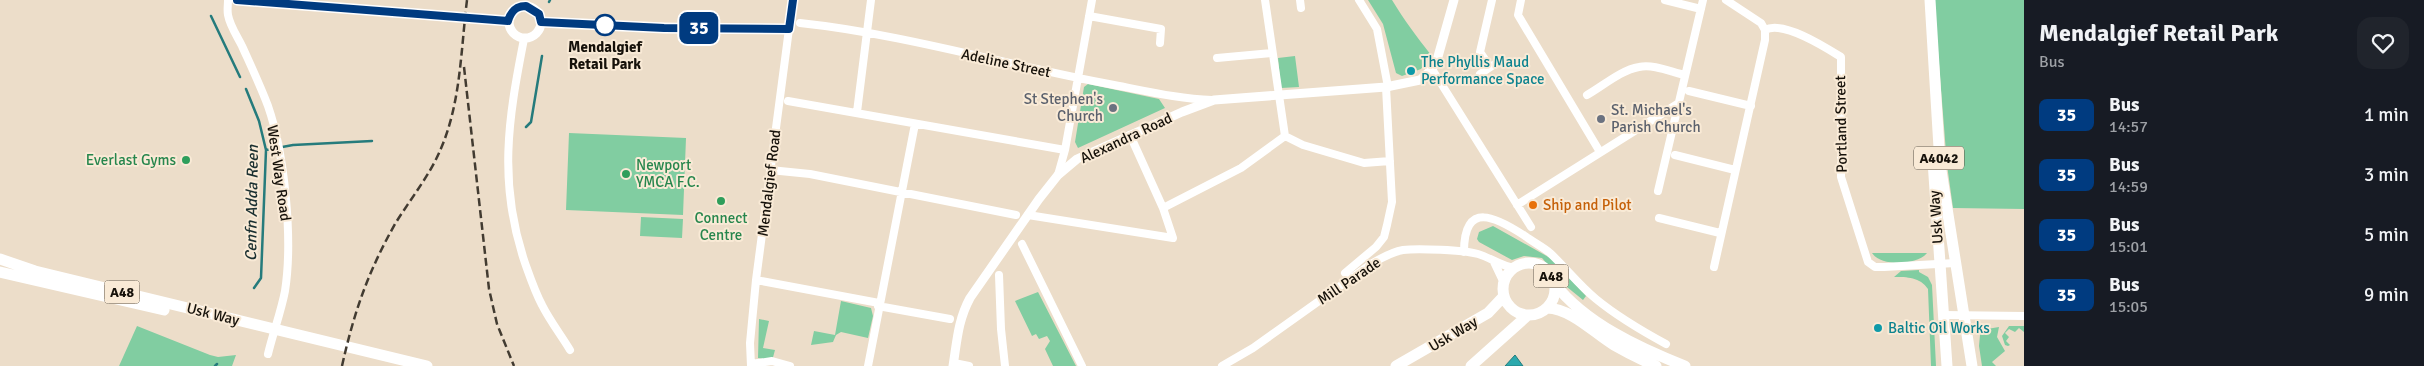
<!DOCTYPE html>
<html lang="en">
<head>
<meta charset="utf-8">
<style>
  body { margin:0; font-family:Signika,sans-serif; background:#20242c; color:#f1f3f6; height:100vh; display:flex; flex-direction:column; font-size:19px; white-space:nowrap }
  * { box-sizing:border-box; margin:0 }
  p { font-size:16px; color:#9ea1a6 }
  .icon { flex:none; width:28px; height:28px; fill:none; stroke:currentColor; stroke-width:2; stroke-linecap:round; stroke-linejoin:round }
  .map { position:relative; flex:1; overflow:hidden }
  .sheet { display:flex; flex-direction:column; background:#171b24; width:400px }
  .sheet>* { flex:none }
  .badge { padding:0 10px; border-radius:8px; font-size:18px; line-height:32px }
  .map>.badge { position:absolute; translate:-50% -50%; box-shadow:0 0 0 2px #fff }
  .round { display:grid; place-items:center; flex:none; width:52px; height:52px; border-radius:15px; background:#20242c }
  .overview { display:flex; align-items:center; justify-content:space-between; height:85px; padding:0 15px }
  h1 { font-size:24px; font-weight:800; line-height:38px }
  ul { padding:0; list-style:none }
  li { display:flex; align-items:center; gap:15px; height:60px; padding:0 15px }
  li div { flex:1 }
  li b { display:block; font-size:19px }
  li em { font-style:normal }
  li .badge { min-width:55px; font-weight:700; text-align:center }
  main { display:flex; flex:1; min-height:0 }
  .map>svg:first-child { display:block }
</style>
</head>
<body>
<main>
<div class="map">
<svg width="2024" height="366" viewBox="0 0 2024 366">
  <rect width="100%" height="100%" fill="#ecddc9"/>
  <path fill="#81cda1" d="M1368,0H1392C1404,20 1417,37 1431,55L1421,69L1402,76L1396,73L1383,24Z
    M1934,0H2024V209L1953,208L1947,165Z
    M1295,56L1299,87L1281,88L1278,58Z
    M1088,84L1159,99L1165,108L1078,148L1075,142L1084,87Z
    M569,133L686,138L683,215L566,210Z
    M641,217L683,219L682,238L640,236Z
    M1493,226L1552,259L1586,296L1583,300L1567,287L1542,258L1524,256L1512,260L1479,242L1477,239L1479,232Z
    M1872,253H1927C1919,264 1882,268 1872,253Z
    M1919,270V272L1928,277L1932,285L1936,366H1931L1928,289C1920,277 1907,277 1894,277L1901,271Z
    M1038,292L1076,366H1053L1045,349L1050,341L1047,336L1039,339L1036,334L1032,336L1015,301Z
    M841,301L871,308L873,316L868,338L841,332L836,335L833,342L811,345L814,331L835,335Z
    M759,319L769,321L763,348L775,350L772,361L758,358Z
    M137,326L210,355L218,357L236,355L232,366H119Z
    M2009,326H2024V332L2019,328L2015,332L2009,329L2005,333L2009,337L2006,341L2010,345L2008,346L2005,345L2002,336Z
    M1999,327L1997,337L2005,351L1992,362L1996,366H1982L1979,346L1980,335L1987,329Z"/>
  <path fill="#2ba9ad" stroke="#257b7c" d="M1515,355L1523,366H1505Z"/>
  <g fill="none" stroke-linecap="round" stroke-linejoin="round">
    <path stroke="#257b7c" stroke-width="2.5" d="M549,2L550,0
      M211,16L240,77
      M246,89L259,121L266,150L261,278L254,288
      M526,127L531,122L542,56
      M266,150L293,145L372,141
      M215,366L217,364"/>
    <path stroke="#fff" stroke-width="8" d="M228,0C228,5 227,10 228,15C230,26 237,36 242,46C251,66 260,85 268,106C285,155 293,240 285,291C281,312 273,333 268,354
      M1265,0L1285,136
      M1300,0L1301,8
      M1359,0L1377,29L1388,87
      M1521,0L1518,15L1600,152
      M1665,0L1701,9
      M1726,0L1761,23L1765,30C1783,20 1825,47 1841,57V177L1868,262L1875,267H1884L1955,263
      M1089,16L1161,29L1160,43
      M800,23C904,34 1010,66 1114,85C1146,91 1179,99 1212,100
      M524,39C508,120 498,183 525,263C530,277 535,292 542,305C550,321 561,335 570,350
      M1217,58L1272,53
      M1490,67L1480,52L1492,0
      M1432,69L1531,227
      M1480,74L1498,62
      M1689,91L1751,106
      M1587,95C1603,86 1621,70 1639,67C1654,64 1671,72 1685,75
      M788,101L1065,150
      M857,112L871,0
      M1285,136L1303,145L1364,163L1390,161
      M1675,155L1735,170
      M770,170L810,174L1016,215
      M1058,175L1065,150L1092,0
      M1658,191L1703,0
      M1517,205L1679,103
      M1163,208L1241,168L1285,136
      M1028,215L1173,238L1163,208L1130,135
      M1659,218L1720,233
      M1022,244L1082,366
      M1464,252C1464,200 1496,217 1525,236C1533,242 1543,247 1550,253C1566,268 1579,285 1596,299C1618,317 1642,331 1666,344
      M1494,262L1504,283
      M1714,267L1765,40V30
      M1345,273L1376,247L1384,237L1387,225L1392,202L1386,87
      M999,275L1001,329L1005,366
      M756,280L879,303
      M878,306L950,319
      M1944,315L2024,316
      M954,363L969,366
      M751,364L772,361L790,366
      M751,366L750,343L756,280L789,29
      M868,366L915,124
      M1222,366L1253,348L1371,264C1381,258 1392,252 1403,250C1417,248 1464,250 1478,254C1491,258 1501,266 1514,268"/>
    <path stroke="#fff" stroke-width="9" d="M238,0L508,21
      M509 22a16 16 0 1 1 32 0a16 16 0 1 1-32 0Z
      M541,22L648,27L789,29L793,0
      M953,366C957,341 958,320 970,298L1039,199L1058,175L1077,159L1182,112L1214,100L1386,87L1420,80L1432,69L1437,60L1454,0"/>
    <path stroke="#fff" stroke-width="11" d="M1930,0L1940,164L1972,366
      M1933,161L1947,366
      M0,259L35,271L427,366
      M1503 289a26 26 0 1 1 52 0a26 26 0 1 1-52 0Z
      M0,272L164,310
      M1554,283C1585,323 1639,348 1685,366
      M1547,308C1572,309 1594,333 1614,345C1628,353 1642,360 1656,366
      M1396,366L1488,313L1504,296
      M1471,366L1528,315"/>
    <path stroke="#423b31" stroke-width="2.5" stroke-dasharray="8 4" stroke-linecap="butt" d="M464,67L489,289L497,324L514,366
      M342,366C354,312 368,272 395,224C411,198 431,174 442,146C461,100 461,48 467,0"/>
  </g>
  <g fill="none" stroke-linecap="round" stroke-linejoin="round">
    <defs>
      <path id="line" d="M237,0L508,21C511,11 516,6 526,6L539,14L541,22L664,28L789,29L793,0"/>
    </defs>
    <use href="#line" stroke="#fff" stroke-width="11"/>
    <use href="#line" stroke="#003b80" stroke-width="8"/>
  </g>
  <circle fill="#fff" stroke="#003b80" stroke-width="2.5" cx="605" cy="25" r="10"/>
  <g fill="#0f9aa8" stroke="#f9ead6" stroke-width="2">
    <circle cx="1411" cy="71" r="5"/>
    <circle cx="1878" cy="328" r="5"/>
  </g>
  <g fill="#6b7280" stroke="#f9ead6" stroke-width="2">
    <circle cx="1113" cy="108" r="5"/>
    <circle cx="1601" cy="119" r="5"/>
  </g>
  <g fill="#2e9e5b" stroke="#f9ead6" stroke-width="2">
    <circle cx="186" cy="160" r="5"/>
    <circle cx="626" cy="174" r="5"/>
    <circle cx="721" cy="201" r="5"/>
  </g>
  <circle fill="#e8710a" stroke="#f9ead6" stroke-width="2" cx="1533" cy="205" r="5"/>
  <g text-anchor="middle" stroke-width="4" stroke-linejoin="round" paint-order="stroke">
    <g fill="#f9ead6" stroke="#5a5247" stroke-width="1">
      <rect x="1914" y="146.5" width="50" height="23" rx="4"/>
      <rect x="1533.5" y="264.5" width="35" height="23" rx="4"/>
      <rect x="104.5" y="280.5" width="35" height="23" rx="4"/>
    </g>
    <g font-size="14" font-weight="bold" fill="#16110a">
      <text x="1939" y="163">A4042</text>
      <text x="1551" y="281">A48</text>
      <text x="122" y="297">A48</text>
    </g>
    <g font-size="15" font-weight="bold" fill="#16110a" stroke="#f9ead6">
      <text x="605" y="52">Mendalgief<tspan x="605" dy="17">Retail Park</tspan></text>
    </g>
    <g font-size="15" fill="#0d838f" stroke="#f9ead6" text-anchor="start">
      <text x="1421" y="67">The Phyllis Maud<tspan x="1421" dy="17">Performance Space</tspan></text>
      <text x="1888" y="333">Baltic Oil Works</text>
    </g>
    <g font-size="15" fill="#16110a" stroke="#f9ead6">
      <text transform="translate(1006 63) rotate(12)" y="5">Adeline Street</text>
      <text transform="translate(1841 124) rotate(-91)" y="5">Portland Street</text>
      <text transform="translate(1126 138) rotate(-25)" y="5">Alexandra Road</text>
      <text transform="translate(279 173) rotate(82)" y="5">West Way Road</text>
      <text transform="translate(769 183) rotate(-83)" y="5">Mendalgief Road</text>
      <text transform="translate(1936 217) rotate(-94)" y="5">Usk Way</text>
      <text transform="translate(1349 281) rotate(-34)" y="5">Mill Parade</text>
      <text transform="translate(213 314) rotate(14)" y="5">Usk Way</text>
      <text transform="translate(1453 334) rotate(-31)" y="5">Usk Way</text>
    </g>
    <g font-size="15" fill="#5b616d" stroke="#f9ead6" text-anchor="end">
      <text x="1103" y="104">St Stephen's<tspan x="1103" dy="17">Church</tspan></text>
      <text x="1611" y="115" text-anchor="start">St. Michael's<tspan x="1611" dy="17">Parish Church</tspan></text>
    </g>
    <g font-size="15" fill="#27864d" stroke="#f9ead6" text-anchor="end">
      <text x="176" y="165">Everlast Gyms</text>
      <text x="636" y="170" text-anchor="start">Newport<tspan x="636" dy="17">YMCA F.C.</tspan></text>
      <text x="721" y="223" text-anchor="middle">Connect<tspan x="721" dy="17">Centre</tspan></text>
    </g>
    <g font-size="15" fill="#c56008" stroke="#f9ead6" text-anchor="start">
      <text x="1543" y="210">Ship and Pilot</text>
    </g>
    <g font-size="16" font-style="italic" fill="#1a2f30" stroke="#f9ead6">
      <text transform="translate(251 203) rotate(-89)" y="6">Cenfn Adda Reen</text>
    </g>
  </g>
</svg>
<b class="badge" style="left:699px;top:28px;background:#003b80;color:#fff">35</b>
</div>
<section class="sheet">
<div class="overview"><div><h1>Mendalgief Retail Park</h1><p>Bus</p></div><a class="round"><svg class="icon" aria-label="heart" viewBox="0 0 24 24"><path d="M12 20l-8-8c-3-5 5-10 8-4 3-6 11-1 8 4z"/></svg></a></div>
<ul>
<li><span class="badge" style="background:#003b80;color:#fff">35</span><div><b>Bus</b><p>14:57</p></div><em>1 min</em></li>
<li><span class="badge" style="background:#003b80;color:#fff">35</span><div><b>Bus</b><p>14:59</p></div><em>3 min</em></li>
<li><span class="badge" style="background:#003b80;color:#fff">35</span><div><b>Bus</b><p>15:01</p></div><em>5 min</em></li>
<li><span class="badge" style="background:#003b80;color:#fff">35</span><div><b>Bus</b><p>15:05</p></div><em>9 min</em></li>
</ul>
</section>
</main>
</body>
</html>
